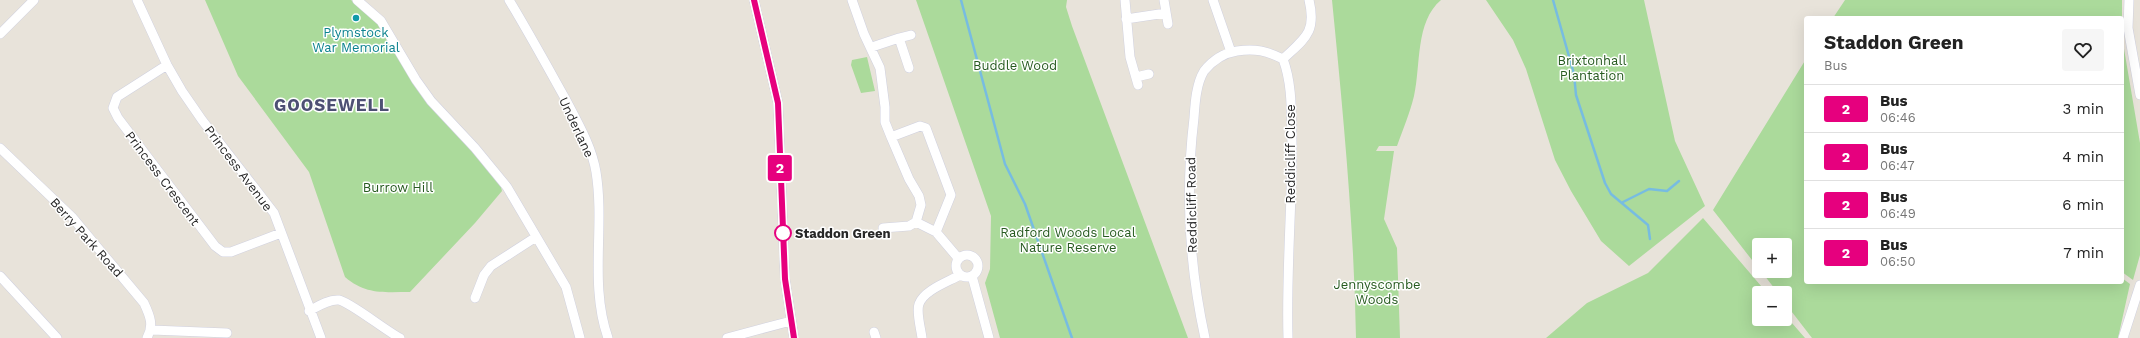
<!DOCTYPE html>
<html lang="en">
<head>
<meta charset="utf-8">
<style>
  body { margin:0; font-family:"Work Sans",sans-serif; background:#f6f6f6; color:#222; height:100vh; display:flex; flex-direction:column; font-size:15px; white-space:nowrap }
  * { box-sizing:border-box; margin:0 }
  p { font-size:13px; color:#767676 }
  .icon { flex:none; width:22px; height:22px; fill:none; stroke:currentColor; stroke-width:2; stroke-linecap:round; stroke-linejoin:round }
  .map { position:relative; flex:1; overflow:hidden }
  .drawer { position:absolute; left:1804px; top:16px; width:320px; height:268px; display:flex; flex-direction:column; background:#fff; border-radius:4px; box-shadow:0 4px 16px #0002 }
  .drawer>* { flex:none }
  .badge { padding:0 8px; border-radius:3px; font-size:14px; line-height:26px }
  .buttons { position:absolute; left:1752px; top:238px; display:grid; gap:8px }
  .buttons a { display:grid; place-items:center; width:40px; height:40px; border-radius:4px; background:#fff; box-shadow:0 4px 16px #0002; font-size:20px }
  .map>.badge { position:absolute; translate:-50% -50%; box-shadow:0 0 0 2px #fff }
  .round { display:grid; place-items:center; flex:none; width:42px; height:42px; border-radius:4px; background:#f6f6f6 }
  .head { display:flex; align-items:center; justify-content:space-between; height:68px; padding:0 20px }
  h1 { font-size:19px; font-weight:700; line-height:30px }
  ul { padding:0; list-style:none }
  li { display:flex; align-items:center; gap:12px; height:48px; padding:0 20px; border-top:1px solid #e0e0e0 }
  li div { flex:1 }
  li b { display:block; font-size:15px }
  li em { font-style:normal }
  li .badge { min-width:44px; font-weight:700; text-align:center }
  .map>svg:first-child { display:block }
</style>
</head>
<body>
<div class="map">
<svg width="2140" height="338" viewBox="0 0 2140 338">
  <rect width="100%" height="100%" fill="#e8e3da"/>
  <path fill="#abda9b" d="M205,0H351L379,22L405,66L500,183L502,191L475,223L410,292C384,292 366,295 345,277L309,172L238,76Z
    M916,0H1067L1066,7L1072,26L1188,338H1000L985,283L990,269L991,216Z
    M1332,0H1441C1415,22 1421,65 1414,96C1410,113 1403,129 1397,146H1379L1376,151H1394L1384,219L1397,248L1400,338H1356C1354,225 1343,112 1332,0Z
    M1486,0H1644L1675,141L1705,206L1629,266L1601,241L1571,191L1555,160L1526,69L1513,40Z
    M1845,0H2122V18H1833Z
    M2122,37L2140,143V255L2133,280L2122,272Z
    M867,57L875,91L861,93L851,65L852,60Z
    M1806,59V282H2122V278L2130,284L2118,338H1812L1785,303V293H1778L1761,271H1785V245H1759V269L1713,210Z
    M1703,218L1767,293H1759V319H1785V315L1805,338H1546L1587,303L1648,273Z"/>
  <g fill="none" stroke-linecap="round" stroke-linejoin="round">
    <path stroke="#77bce1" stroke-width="2.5" d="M961,0L1005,164L1025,204L1072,338
      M1553,0L1574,74L1576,95L1605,183L1611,194L1648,225L1650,239
      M1623,202L1649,189L1667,191L1679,181"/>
    <defs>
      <path id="minor" d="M137,0L167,65L182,91L202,120L274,213L321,338
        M357,0L381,21L416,80L431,101L475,148L507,187L566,287L580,338
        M509,0C529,33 547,66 566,100C578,123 592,147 596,172C605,227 589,284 608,338
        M754,0L778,103L785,279L794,338
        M852,0L864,34L880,68L885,107V122L891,137L920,126L926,128L951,195L936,232L958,258
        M1125,0L1130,57L1138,85
        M1164,0L1168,24
        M1213,0L1231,52
        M2129,0L2128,28L2140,95
        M1126,19L1166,13
        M0,34L34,0
        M899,38L911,35
        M872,47L899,38L909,68
        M1283,59C1304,39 1317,33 1309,0
        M167,65L117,97L113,108L118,118L215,246L223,252H231L281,233
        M1136,77L1149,74
        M891,137L909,179L919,196L921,205L916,222L936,232
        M0,148L72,217L144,303C150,316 154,325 147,338
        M883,228L909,226L916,222
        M956 266a11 11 0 1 1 22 0a11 11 0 1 1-22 0Z
        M0,276L57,338
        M972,276L989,338
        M475,298L484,275L491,266L536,237
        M309,311C318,306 329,299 339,300C350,302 386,331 400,338
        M152,330L227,333
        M874,332L876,338
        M727,338L791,321
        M922,338C921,329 916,312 919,304C924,290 948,282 960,275
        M1205,338C1189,265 1185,193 1194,118C1195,104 1196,84 1204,71C1212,61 1224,53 1237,51C1255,48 1267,51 1283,59C1293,86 1291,115 1292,143C1292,208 1286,273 1288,338
        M2123,338L2140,285"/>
    </defs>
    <use href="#minor" stroke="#d0d1df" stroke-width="10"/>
    <use href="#minor" stroke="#fff" stroke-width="9"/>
  </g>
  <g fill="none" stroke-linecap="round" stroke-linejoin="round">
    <defs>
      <path id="line" d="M754,0L778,103L785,279L794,338"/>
    </defs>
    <use href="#line" stroke="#fff" stroke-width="9"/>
    <use href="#line" stroke="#e6007e" stroke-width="6"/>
  </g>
  <circle fill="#0f9aa8" stroke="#fff" stroke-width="1.5" cx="356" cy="18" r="4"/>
  <circle fill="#fff" stroke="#e6007e" stroke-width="2" cx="783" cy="233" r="8"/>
  <g text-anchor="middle" stroke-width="3" stroke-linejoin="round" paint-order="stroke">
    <g font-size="13" fill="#0d838f" stroke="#fff">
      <text x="356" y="37">Plymstock<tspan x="356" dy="15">War Memorial</tspan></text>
    </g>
    <g font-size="13" fill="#275b20" stroke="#fff">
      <text x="1592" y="65">Brixtonhall<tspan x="1592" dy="15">Plantation</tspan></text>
      <text x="1015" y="70">Buddle Wood</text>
      <text x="398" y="192">Burrow Hill</text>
      <text x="1068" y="237">Radford Woods Local<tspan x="1068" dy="15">Nature Reserve</tspan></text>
      <text x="1377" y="289">Jennyscombe<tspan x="1377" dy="15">Woods</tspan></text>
    </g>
    <g font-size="13" fill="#272727" stroke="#fff">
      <text transform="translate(577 127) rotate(65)" y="5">Underlane</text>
      <text transform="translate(1290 154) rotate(-90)" y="5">Reddicliff Close</text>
      <text transform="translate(239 168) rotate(53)" y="5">Princess Avenue</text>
      <text transform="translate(163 178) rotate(53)" y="5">Princess Crescent</text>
      <text transform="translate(1191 205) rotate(-91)" y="5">Reddicliff Road</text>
      <text transform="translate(87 237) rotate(48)" y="5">Berry Park Road</text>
    </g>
    <g font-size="13" font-weight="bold" fill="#272727" stroke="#fff" text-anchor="start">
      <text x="795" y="238">Staddon Green</text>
    </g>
    <g font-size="17" font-weight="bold" letter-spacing="1" fill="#4d5073" stroke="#fff">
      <text x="332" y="111">GOOSEWELL</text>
    </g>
  </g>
</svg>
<div class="buttons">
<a>+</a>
<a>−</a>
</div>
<b class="badge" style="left:780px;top:168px;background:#e6007e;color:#fff">2</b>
<section class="drawer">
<div class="head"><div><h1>Staddon Green</h1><p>Bus</p></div><a class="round"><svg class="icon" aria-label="heart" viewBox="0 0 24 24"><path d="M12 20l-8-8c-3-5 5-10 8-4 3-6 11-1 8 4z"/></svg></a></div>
<ul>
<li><span class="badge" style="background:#e6007e;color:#fff">2</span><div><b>Bus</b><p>06:46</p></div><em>3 min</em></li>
<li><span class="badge" style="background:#e6007e;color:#fff">2</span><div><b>Bus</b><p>06:47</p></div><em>4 min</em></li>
<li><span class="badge" style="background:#e6007e;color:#fff">2</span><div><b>Bus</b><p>06:49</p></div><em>6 min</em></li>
<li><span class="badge" style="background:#e6007e;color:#fff">2</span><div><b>Bus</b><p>06:50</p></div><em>7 min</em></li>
</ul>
</section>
</div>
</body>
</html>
